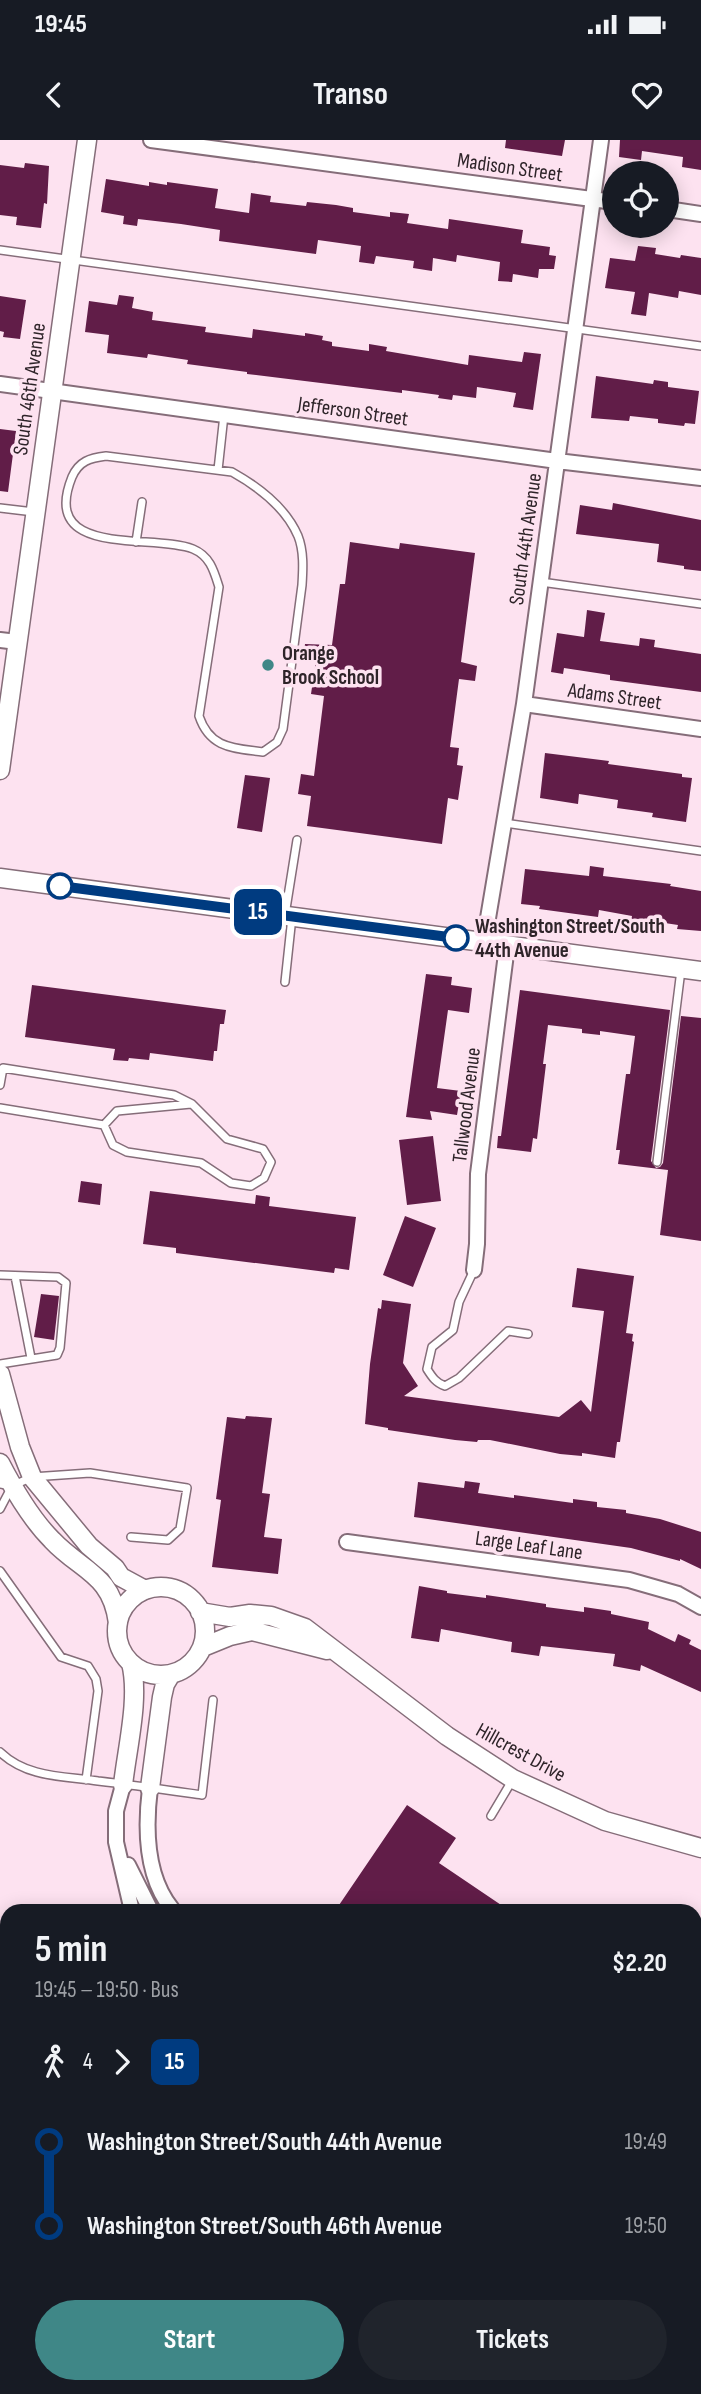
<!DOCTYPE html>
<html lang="en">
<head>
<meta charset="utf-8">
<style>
  body { margin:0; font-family:"Sofia Sans Condensed",sans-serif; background:#20242c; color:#f1f3f6; height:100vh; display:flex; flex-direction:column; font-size:26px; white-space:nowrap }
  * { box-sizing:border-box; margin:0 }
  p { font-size:23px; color:#9ea1a6 }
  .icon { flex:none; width:38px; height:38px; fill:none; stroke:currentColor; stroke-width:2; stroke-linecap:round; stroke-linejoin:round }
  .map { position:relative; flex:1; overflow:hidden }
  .details { position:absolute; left:0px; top:1764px; width:702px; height:490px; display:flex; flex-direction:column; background:#171b24; border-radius:21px 21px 0 0; box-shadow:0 4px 18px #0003 }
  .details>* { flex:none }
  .badge { padding:0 14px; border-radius:10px; font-size:24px; line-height:46px }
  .controls { position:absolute; left:602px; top:21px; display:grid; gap:14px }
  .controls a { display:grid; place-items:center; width:77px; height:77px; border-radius:50%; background:#171b24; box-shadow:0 4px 18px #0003; font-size:35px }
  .map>.badge { position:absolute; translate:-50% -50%; box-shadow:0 0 0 4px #fff }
  .legs { display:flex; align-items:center; gap:10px; height:77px; padding:0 35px; font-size:23px }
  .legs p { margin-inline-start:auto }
  .head { display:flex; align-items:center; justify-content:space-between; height:119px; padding:0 35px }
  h1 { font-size:38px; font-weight:700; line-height:52px }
  .action { display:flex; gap:14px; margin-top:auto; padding:14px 35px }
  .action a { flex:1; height:80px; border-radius:42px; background:#3f8787; color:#fff; font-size:28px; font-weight:700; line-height:80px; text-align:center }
  .action a+a { background:#20242c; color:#f1f3f6 }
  ul { padding:0 35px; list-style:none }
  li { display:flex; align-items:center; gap:24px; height:84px; font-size:26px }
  li i { display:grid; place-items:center; width:10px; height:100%; margin:0 9px; background:currentColor }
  li i::after { content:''; width:18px; height:18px; margin:-9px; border:5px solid; border-radius:50%; background:#171b24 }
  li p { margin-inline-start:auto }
  li:first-child i { background:linear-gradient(#0000 50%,currentColor 0) }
  li:last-child i { background:linear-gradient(currentColor 50%,#0000 0) }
  .status { display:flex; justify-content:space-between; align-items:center; height:49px; padding:0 35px; background:#171b24; direction:ltr }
  .status svg { height:19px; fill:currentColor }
  header { display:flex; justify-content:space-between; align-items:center; height:91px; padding:0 35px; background:#171b24; font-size:32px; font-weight:700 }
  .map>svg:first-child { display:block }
</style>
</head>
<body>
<div class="status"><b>19:45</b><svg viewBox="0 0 49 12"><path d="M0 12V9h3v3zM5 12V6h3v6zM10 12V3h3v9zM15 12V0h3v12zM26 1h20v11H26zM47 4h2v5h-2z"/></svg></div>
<header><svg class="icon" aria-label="back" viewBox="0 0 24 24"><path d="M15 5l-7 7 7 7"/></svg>Transo<svg class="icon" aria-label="heart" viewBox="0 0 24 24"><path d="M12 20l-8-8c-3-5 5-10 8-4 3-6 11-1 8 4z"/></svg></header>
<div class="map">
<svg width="701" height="2254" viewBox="0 0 701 2254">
  <rect width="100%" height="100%" fill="#fde2f0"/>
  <path fill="#c87ba8" stroke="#9a6182" stroke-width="2" d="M0,2116L7,2118V2203L0,2202Z
    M61,2247H147L146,2254H60Z"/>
  <path fill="#611d48" d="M506,0H565L562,16L505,8Z
    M620,0H701V30L682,27L683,17L642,11L641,20L619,17Z
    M25,23L49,26L47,64L44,63L41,88L16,85L17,77L0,75V25L24,28Z
    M106,39L149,46V42L167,45V42L218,49L215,68L249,73L251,53L271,56L270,62L306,66L307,62L336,65L353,68V72L390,77V72L409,74L407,83L448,89L449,79L523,90L521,103L550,107L549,115L556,116L554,129H539L538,138L513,134L512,142L498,141L500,122L457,115L456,122L433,118L432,131L413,128L414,121L376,116L374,124L359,122L361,106L318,100L316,114L219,101L220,90L181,84L138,79L137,86L123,84L124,76L101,72Z
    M638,106L656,108L655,114L680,118L681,115L701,118V155L679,151L678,158L649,153L646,176L631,174L635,152L605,148L610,118L635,121Z
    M119,155L134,157L132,168L153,172L152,180L206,187L205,192L252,198L253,189L305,196V193L323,196L322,200L332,202V206L369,211V204L387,207L386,211L468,225L469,215L522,222L524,212L541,214L533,270L513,267L516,253L477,247L476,258L453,255L452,260L438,258L439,255L402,250V253L247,234V232L187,224L188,220L148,214L147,218L107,213L109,195L85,192L89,161L117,165Z
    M0,156L26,160L20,199L3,197L4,192L0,191Z
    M596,236L653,244L654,240L668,242V247L699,251L695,284L685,283L684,286L658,283V279L630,276L629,281L591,278Z
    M0,289L16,291L8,352L0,351Z
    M613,363L701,380V431L684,429V426L657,422L659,404L576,394L580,365L612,370Z
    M350,402L399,409L400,403L475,413L461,522L477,526L475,541L459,539L450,607L459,608L457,625L463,626L458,660L448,658L442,704L307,686L311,656L298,654L301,634L314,636L324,556L311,554L316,520L303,518L305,504L332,505L340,444H345Z
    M587,470L605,473L600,501L639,506L640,498L655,500L654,507L701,514V552L610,540V535L564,528L563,534L551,532L557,493L584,497Z
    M545,613L609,621L608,624L682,634V637L692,638L686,682L652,677L653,673L617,668L618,660L579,654L578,664L540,658Z
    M245,635L270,638L262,692L237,688Z
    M590,726L604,728L603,736L671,744L670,746L701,751V791L677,789L678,785L645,780V784L631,782L632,776L599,770L598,777L539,769L540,766L521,764L525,729L589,736Z
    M426,834L452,837L451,845L472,848L469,873L448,870L437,948L461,951L457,975L430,971L432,980L406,977Z
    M32,845L226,870L224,884H220L217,911H214L213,921L150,913L149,920L129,918L128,921L113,920L115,909L25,897Z
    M520,850L670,870L651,1021L656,1028L660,1027L663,1023L681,876L701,878V1101L660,1095L668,1030L618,1024L620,1010H616L626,934H630L635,896L600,891V895L582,893V889L548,885L543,924H546L537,999L533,998L531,1012L497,1008L498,996H501Z
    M433,996L441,1061L407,1065L399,1000Z
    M81,1041L102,1044L100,1065L78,1062Z
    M150,1051L255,1064L256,1055L270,1057L269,1066L356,1077L349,1130L335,1128L334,1133L176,1113V1108L143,1104Z
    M405,1076L436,1088L413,1147L383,1135Z
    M577,1128L634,1136L626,1193L633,1194L632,1201L634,1202L620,1302H617L615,1318L582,1313V1316L560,1314L490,1300H478L477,1302L455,1300L388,1290V1288L365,1284L370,1224L378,1168L381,1169L382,1160L411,1164L403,1223L418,1246L404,1256L559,1277L581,1260L591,1272L604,1171L572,1167Z
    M41,1154L59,1156L54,1200L34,1197Z
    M246,1276L272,1278L262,1353L270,1354L264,1397L282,1399L278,1434L212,1427L221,1360L216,1359L227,1277L245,1279Z
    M465,1341L480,1343L478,1353L514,1358V1355L573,1363V1359L597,1362V1367L626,1370V1373L660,1379L701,1392V1429L680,1419V1421L631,1408L414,1377L418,1342L464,1348Z
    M419,1446L447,1451V1453L486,1458V1455L546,1464V1467L584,1472V1467L611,1471V1474L649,1482L648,1489L675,1502L678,1494L691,1500L689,1504L701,1510V1552L641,1525L640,1531L613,1526L615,1514L541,1506L539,1516L511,1512L512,1502L441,1489L439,1502L411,1498Z
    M407,1665L456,1698L439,1723L510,1771H335Z"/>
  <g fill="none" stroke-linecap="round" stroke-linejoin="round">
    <defs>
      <path id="service" d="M0,110L701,206
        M106,316L232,332C257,346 286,368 298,396C304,411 303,429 302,445L283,589L277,602L263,612C234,608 210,609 199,576L219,447C214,431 210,416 193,409C152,393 39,419 72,337C79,321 90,318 106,316Z
        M218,330L224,275
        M0,368L34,372
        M136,402L142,362
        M541,442L701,464
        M504,683L701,711
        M285,775L297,700
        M285,842L292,777
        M0,945L3,928L174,955L192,964L227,999L263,1009L271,1022L264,1038L251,1046L231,1043L201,1023L127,1012L113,1005L104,985
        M0,968L104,985
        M104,985L117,971L191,964
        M657,1022L681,830
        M474,1130L459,1162L453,1190L432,1207L427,1229C432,1237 436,1243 445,1246L459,1238L508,1191L528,1194
        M0,1135L58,1137L66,1143L60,1208L57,1215L0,1224
        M15,1136L31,1218
        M0,1344L12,1346L32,1337L90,1333L187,1348L180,1389L168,1400L131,1397
        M0,1369L11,1348
        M0,1431L61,1517L88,1526L96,1539L98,1551L86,1640
        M0,1612C27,1638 64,1636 98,1641C133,1645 167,1650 202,1655L213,1560
        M491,1676L513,1639"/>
      <path id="minor" d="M151,0L614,62
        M667,69L701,74
        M0,244L557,321L701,338
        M0,500L17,502
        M524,564L701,589
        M484,802L524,564L601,0
        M474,1130L477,1104L478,1034L507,806
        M347,1402L629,1440L678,1454L701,1467
        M123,1645L116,1671V1702L132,1771
        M150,1648C145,1688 146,1737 172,1769
        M128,1725L151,1771
        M0,2000L7,2001
        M695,2236L701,2238
        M263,2254L264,2247
        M607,2254L608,2247"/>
      <path id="tertiary" d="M0,630L87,0
        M0,738L701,831
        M0,1234L20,1307L32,1337L89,1406L115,1428L121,1437L145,1450
        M0,1323C14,1350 31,1379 52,1400C81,1431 112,1434 118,1483
        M117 1491a44 44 0 1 1 88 0a44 44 0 1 1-88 0Z
        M200,1472L230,1477L250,1474L271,1476L305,1488L447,1596L513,1639L605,1681L701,1708
        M203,1507L230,1496L252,1491L327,1510
        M123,1645C127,1608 140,1558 131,1523
        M150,1648L162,1557L165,1544L171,1534"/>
    </defs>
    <use href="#service" stroke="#856d79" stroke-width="10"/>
    <use href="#minor" stroke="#856d79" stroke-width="18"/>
    <use href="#tertiary" stroke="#856d79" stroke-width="21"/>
    <use href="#service" stroke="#fff" stroke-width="7"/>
    <use href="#minor" stroke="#fff" stroke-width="14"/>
    <use href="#tertiary" stroke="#fff" stroke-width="18"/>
  </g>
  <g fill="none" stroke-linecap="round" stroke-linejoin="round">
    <defs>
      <path id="line-1" d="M60,746L456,798"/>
    </defs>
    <use href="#line-1" stroke="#fff" stroke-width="16"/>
    <use href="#line-1" stroke="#003b80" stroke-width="10"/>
  </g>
  <circle fill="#3f8787" stroke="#fde2f0" stroke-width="2.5" cx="268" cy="525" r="7"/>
  <g fill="#fff" stroke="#003b80" stroke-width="3.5">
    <circle cx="60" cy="746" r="12"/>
    <circle cx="456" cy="798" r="12"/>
  </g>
  <g text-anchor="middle" stroke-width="7" stroke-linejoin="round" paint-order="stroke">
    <g font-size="21" fill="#2e2429" stroke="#fde2f0">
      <text transform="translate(510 27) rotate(8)" y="7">Madison Street</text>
      <text transform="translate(29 249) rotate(-82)" y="7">South 46th Avenue</text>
      <text transform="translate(353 271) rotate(8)" y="7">Jefferson Street</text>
      <text transform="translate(525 399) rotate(-82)" y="7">South 44th Avenue</text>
      <text transform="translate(615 556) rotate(8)" y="7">Adams Street</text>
      <text transform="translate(466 965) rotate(-83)" y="7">Tallwood Avenue</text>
      <text transform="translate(529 1405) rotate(8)" y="7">Large Leaf Lane</text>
      <text transform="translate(521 1612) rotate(29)" y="7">Hillcrest Drive</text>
    </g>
    <g font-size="21" font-weight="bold" fill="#2e2429" stroke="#fde2f0" text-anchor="start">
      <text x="282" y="520">Orange<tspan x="282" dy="24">Brook School</tspan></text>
    </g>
    <g font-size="21" font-weight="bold" fill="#2e2429" stroke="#fde2f0" text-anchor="start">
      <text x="475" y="793">Washington Street/South<tspan x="475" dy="24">44th Avenue</tspan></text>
    </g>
  </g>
</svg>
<div class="controls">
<a><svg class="icon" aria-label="locate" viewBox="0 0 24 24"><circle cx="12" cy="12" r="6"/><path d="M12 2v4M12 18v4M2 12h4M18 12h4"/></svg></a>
</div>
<b class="badge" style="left:258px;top:772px;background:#003b80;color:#fff">15</b>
<section class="details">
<div class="head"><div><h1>5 min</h1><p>19:45 – 19:50 · Bus</p></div><b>$2.20</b></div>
<div class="legs"><svg class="icon" aria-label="walk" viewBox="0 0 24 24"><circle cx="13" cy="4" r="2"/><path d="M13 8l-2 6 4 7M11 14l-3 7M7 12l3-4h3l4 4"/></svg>4<svg class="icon" aria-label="forward" viewBox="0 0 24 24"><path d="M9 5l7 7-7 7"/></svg><b class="badge" style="background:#003b80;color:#fff">15</b></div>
<ul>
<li><i style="color:#003b80"></i><b>Washington Street/South 44th Avenue</b><p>19:49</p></li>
<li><i style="color:#003b80"></i><b>Washington Street/South 46th Avenue</b><p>19:50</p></li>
</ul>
<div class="action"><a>Start</a><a>Tickets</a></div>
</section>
</div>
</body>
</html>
